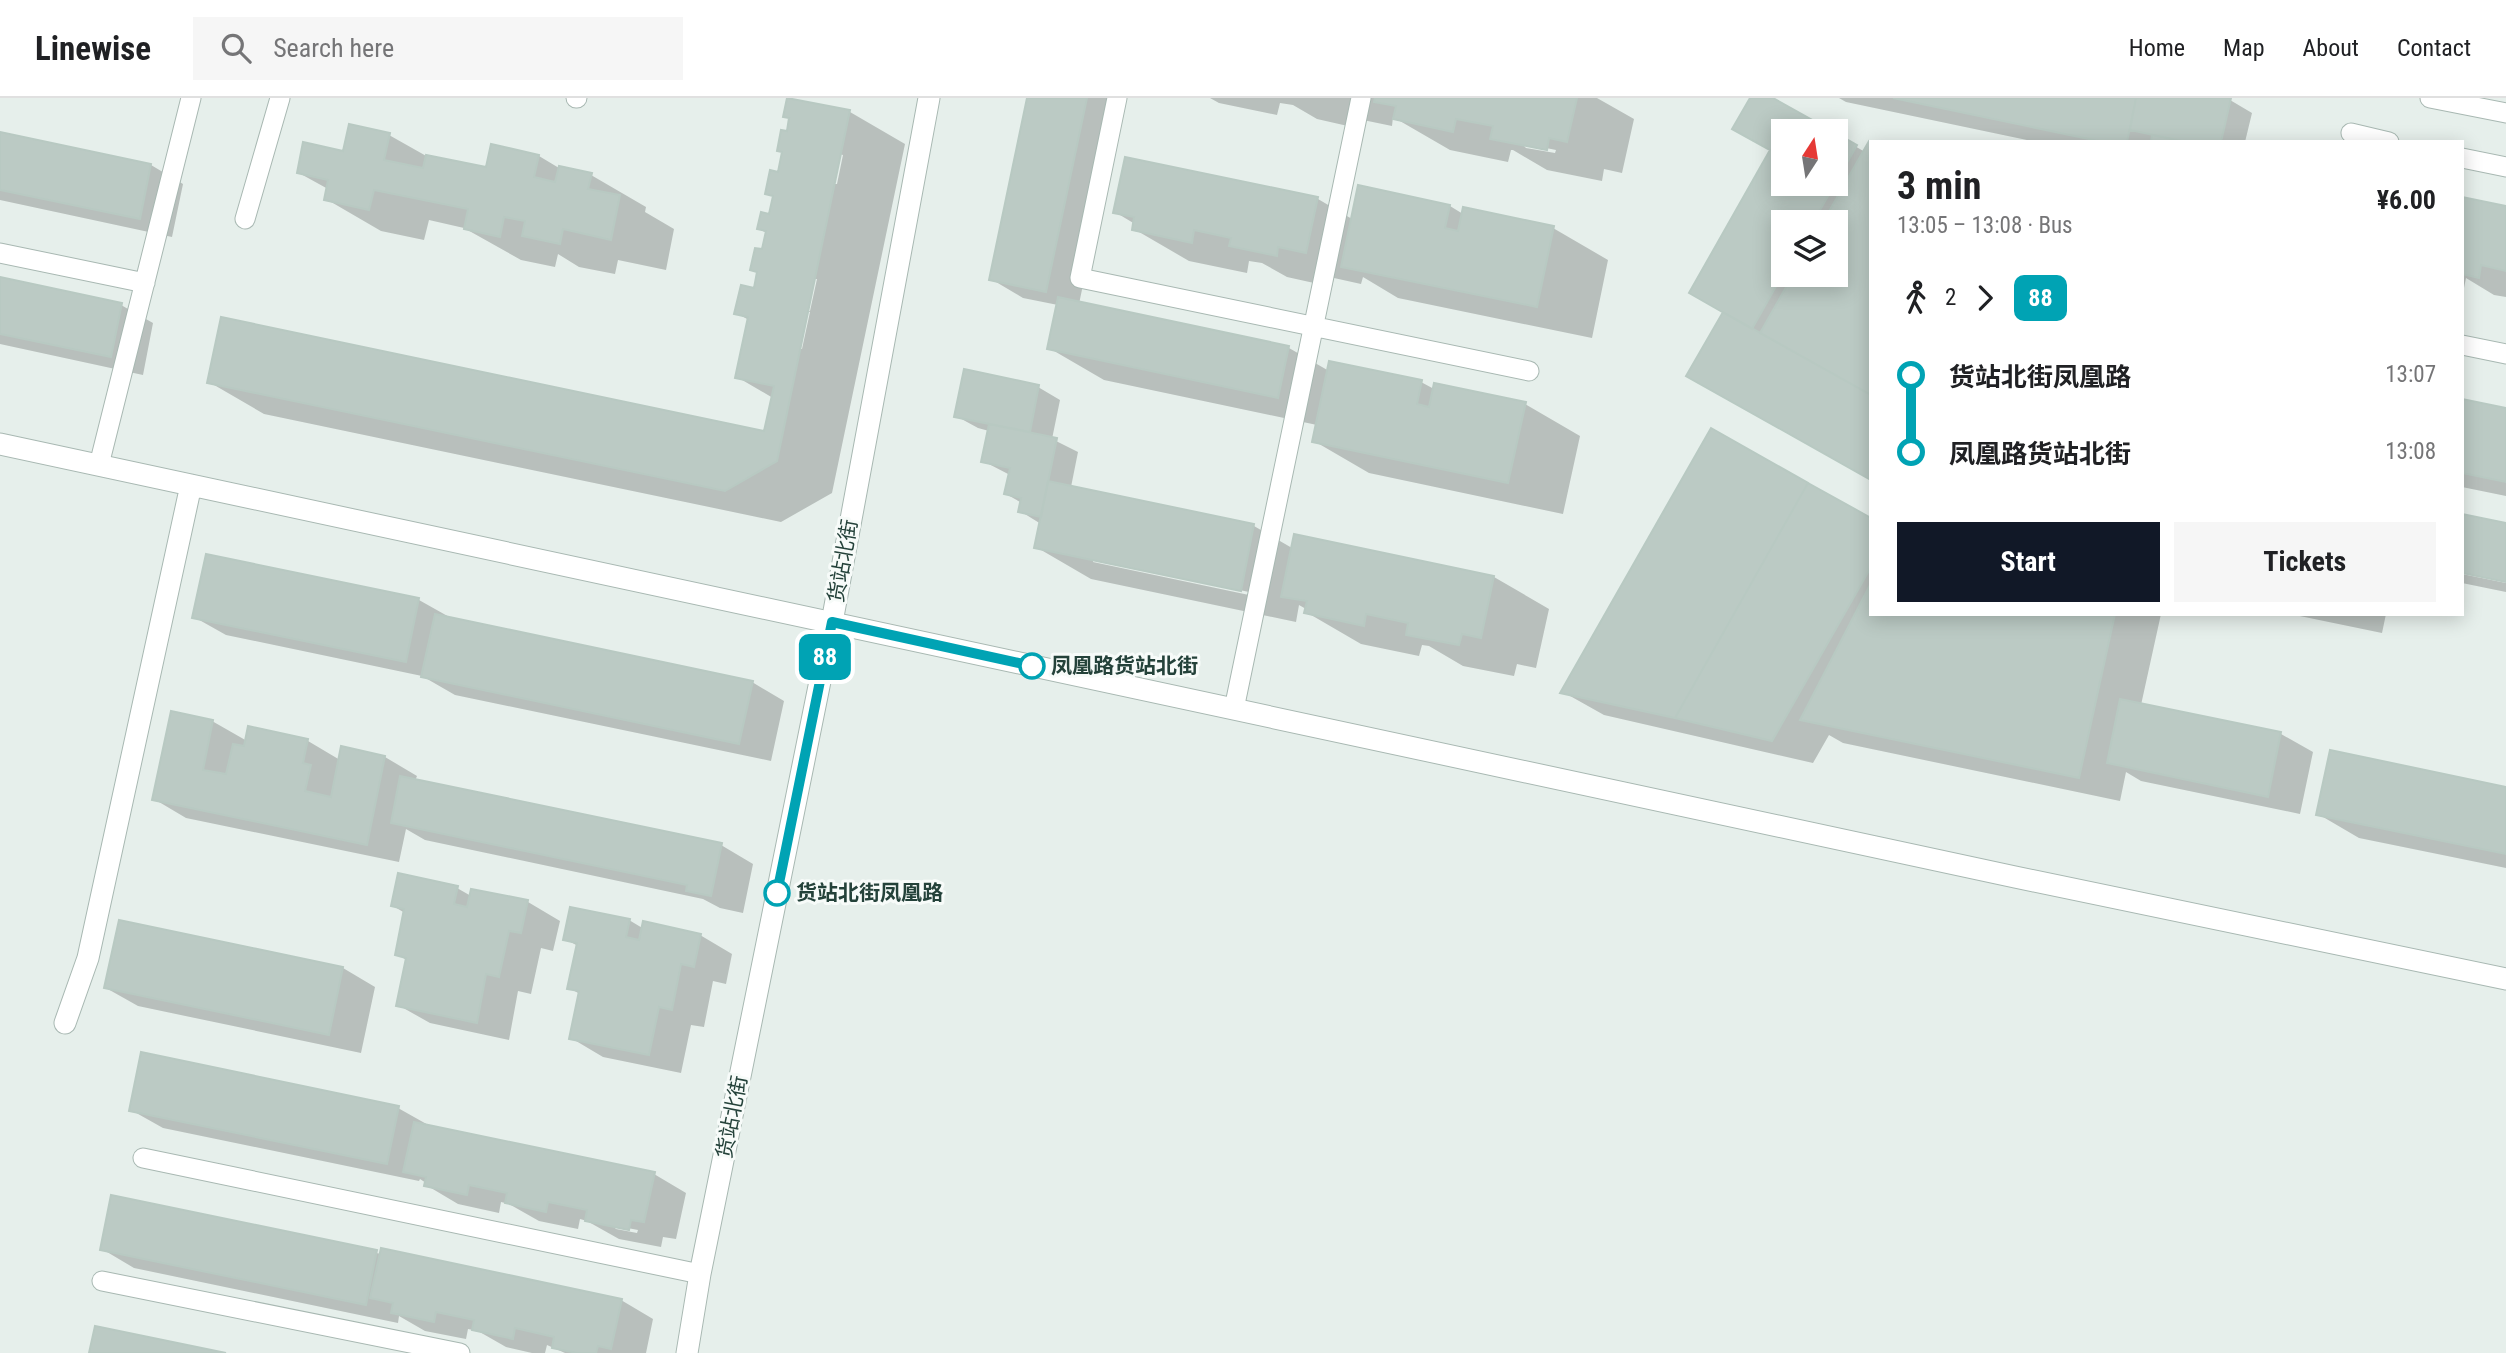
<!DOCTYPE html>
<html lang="en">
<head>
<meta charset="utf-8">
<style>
  body { margin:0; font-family:"Roboto Condensed","Noto Sans SC",sans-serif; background:#f6f6f6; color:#202124; height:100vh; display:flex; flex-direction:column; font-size:26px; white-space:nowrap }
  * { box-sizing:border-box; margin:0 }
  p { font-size:23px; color:#757577 }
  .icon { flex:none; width:38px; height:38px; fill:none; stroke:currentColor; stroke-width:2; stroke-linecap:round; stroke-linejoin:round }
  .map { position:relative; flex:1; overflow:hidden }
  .panel { position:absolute; left:1869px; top:42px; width:595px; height:476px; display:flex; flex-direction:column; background:#fff; border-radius:0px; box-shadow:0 4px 18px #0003 }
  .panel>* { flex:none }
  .badge { padding:0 14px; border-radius:10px; font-size:24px; line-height:46px }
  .needle { width:46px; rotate:12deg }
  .tools { position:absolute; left:1771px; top:21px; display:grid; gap:14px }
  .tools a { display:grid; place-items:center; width:77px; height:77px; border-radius:0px; background:#fff; box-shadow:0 4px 18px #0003; font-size:35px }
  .map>.badge { position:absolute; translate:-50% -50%; box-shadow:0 0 0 4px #fff }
  .legs { display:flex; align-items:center; gap:10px; height:77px; padding:0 28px; font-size:23px }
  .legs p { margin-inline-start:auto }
  .overview { display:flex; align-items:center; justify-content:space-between; height:119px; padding:0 28px }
  h1 { font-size:38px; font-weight:700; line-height:52px }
  .action { display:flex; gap:14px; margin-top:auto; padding:14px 28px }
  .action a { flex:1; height:80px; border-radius:0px; background:#111827; color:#fff; font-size:28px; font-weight:700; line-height:80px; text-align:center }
  .action a+a { background:#f6f6f6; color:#202124 }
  ul { padding:0 28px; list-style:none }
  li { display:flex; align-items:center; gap:24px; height:77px; font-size:26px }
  li i { display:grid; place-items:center; width:10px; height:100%; margin:0 9px; background:currentColor }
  li i::after { content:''; width:18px; height:18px; margin:-9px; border:5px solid; border-radius:50%; background:#fff }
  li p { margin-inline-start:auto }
  li:first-child i { background:linear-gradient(#0000 50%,currentColor 0) }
  li:last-child i { background:linear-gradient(currentColor 50%,#0000 0) }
  header { display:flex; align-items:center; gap:42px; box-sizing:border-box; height:98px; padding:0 35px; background:#fff; border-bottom:2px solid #e0e0e0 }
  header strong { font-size:33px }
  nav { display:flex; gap:38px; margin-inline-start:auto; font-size:24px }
  .search { width:490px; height:63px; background:#f6f6f6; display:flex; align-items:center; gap:18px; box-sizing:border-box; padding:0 24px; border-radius:0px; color:#757577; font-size:26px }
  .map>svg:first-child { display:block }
</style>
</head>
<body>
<header>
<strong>Linewise</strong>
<div class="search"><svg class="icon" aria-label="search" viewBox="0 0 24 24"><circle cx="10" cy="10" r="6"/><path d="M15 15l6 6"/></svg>Search here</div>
<nav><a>Home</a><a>Map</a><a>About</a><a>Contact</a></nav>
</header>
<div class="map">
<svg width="2506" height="1255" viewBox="0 0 2506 1255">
  <rect width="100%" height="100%" fill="#e6efeb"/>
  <path fill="#0003" fill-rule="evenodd" d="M1029,0H1122L1079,206L1289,250L1329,273L1421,284L1434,291L1525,306L1580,338L1563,416L1369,375L1314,343L1317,327L1104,282L1049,250L1058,207L1023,200L991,181Z
    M1210,0H1597L1634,21L1622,75L1604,71L1602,83L1547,72L1513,52H1511L1508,64L1450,52L1393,19L1392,28L1363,22L1361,31L1317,21L1293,7L1280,5L1277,17L1219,5ZM1521,45L1556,52L1555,55L1526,50Z
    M1752,0H1769L1829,33H1783V86H1836V37L1865,54L1871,381L1725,214L1772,51ZM1783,124H1836V177H1783Z
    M1839,0H2220L2230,2L2252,15L2245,44H2036L1846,4Z
    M789,2L850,14L905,46L832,395L781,424L264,316L209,284L766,335L773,300L737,279L749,222L736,215L755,192L759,176L752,172L763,153L767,135L759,131L771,118L774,99L767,95L780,76L791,22L785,18ZM839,56L843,57L837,86H833ZM813,181H817L810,213H807ZM807,213L810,214L802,251H799Z
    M0,36L151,67L183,86L172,139L0,102Z
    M389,37L428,59L487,71L539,58L559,70L591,77L646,109L645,114L674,131L666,172L618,162L615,176L579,169L558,156L555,169L521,162L464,130L429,122L424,142L381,133L326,101L328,91L299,75Z
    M1318,101L1352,121L1450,108L1463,116L1553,130L1608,162L1592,240L1398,200L1363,179L1361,186L1334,180L1332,189L1287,179L1262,165L1249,163L1247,175L1189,163L1134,131L1135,126L1115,114Z
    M2462,101L2506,110V199L2494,197L2466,180L2464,190H2462Z
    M0,181L121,207L153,225L143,277L0,246Z
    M1038,289L1060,302L1052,341L1078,354L1071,389L1254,428L1292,450L1494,479L1549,511L1536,570L1517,566L1514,578L1463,568L1429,548L1422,547L1419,558L1361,546L1306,514V511L1299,507L1296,524L1091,481L1036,449L1041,426L1020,413L1022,405L1006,396L1010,377L983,363L989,333L978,330L956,318ZM1093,461L1249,494V497L1093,464Z
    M2462,302L2506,311V398L2462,389Z
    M1871,422V516H2161L2141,607L2281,636L2313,654L2300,716L2141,683L2126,674L2120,703L1843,645L1829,637L1813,665L1604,617L1563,594Z
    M2462,476L2506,485V494L2462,485Z
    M419,502L451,520L752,584L784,603L771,663L455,597L422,578L226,537L194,519Z
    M2290,516H2386L2382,535Z
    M212,623L247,643H308L340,662L385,659L417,678L415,683L721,747L753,766L743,815L720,810L703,801L425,742L406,731L399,764L186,720L154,701Z
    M2506,690V770L2359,740L2318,716Z
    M457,790L471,798L472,793L528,804L560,823L553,853L541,850L531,896L518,893L509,942L430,925L398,907L408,863L397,856L405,815L393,808Z
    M629,822L644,831L700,837L732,856L726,886L713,883L704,929L691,927L681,975L603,959L571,940L580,896L569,890L578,848L565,841Z
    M343,870L375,889L361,955L138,908L106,890Z
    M398,1010L430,1028L654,1076L686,1095L676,1141L663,1139L661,1149L619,1141L587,1123L580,1121L578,1131L539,1123L509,1106L501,1104L499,1115L458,1106L426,1087V1085L420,1081L419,1083L163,1030L131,1012ZM612,1127L638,1132L637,1135L616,1131Z
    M113,1099L381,1156L621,1202L653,1221L646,1255H565L547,1247L545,1255H532L506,1249L478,1233L468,1231L466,1241L425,1233L399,1218L398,1225L134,1170L102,1151Z"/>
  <path fill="#bbcac4" stroke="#b8c9c2" stroke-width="2" d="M787,0L850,12L777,363L725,393L207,285L221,219L764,333L774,288L735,280L748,219L734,216L741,187L754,190L757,174L750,172L755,150L762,151L766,133L757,131L761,114L769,116L773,98L765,96L770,72L778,74L782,54L777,53L781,32L787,33L789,20L783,19Z
    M1027,0H1087L1046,194L989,182Z
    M1375,0H1577L1567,44L1549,40L1547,52L1490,41L1493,28L1456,21L1453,34L1393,21L1396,8L1374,4Z
    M1750,0H1773L1832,33H1783V86H1835L1813,124H1783V176L1752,231L1689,195L1770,52L1732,31Z
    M1893,0H2136L2127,44H2103Z
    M2136,0H2231L2221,44H2186L2130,32Z
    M349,26L390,35L384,62L423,70L426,57L486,69L491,46L539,57L534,79L555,84L559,68L592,75L588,91L620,97L611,142L563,131L560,146L522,138L525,123L504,119L500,139L464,131L468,111L374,92L369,112L324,102L328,82L297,75L303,44L343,53Z
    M0,34L151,66L140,121L0,92Z
    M1836,35L1857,47L1836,84Z
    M2152,37L2186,44H2151Z
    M1869,43L1871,44V297L1760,235L1793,177H1836V124H1823Z
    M1125,59L1318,99L1306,155L1278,149L1277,158L1229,148L1231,140L1194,132L1192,145L1132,132L1134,119L1113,115Z
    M1358,87L1450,107L1445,130L1458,133L1463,109L1554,128L1537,209L1341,169Z
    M2462,99L2506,108V173L2481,167L2479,180L2462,176Z
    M0,179L122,205L111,259L0,236Z
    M1058,199L1289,248L1278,300L1047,251Z
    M1723,214L1871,297V382L1686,278Z
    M1329,263L1422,282L1417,306L1429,309L1434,285L1526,304L1508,385L1312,344Z
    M964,271L1039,287L1030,334L954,319Z
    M2462,301L2506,310V384L2462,375Z
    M989,326L1057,340L1041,419L1018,414L1021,400L1004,396L1010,370L981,364Z
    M1711,330L1808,385L1675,620L1560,595Z
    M1048,383L1254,426L1241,493L1034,450Z
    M1808,385L1871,420V469L1772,643L1675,620Z
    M2462,416L2506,425V484L2462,475Z
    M1294,436L1494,478L1481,540L1462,536L1459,547L1406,537L1408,525L1366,516L1364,528L1304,515L1307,503L1281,499Z
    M206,456L419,500L406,564L192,520Z
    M1871,485V516H2115L2079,680L1800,622Z
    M435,516L753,583L739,646L421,579Z
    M2120,601L2281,634L2268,699L2107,665Z
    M171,613L213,622L203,672L226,676L233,646L244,648L248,628L308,641L303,665L311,667L305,693L331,699L341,648L385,658L367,747L152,702Z
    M2330,652L2506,689V756L2316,717Z
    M400,678L722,745L711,798L686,793L687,787L391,725Z
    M398,775L458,788L454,806L467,809L471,791L528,802L521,835L509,833L499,879L486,876L477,925L396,908L406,860L395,857L404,811L391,808Z
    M570,809L630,821L626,839L639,842L643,823L701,836L694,869L681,866L672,912L659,909L649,957L569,941L579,893L567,891L577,845L563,842Z
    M119,822L343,869L329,937L104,890Z
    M141,954L399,1008L387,1066L129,1013Z
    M414,1024L655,1074L644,1124L631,1122L629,1132L585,1123L587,1112L548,1104L546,1114L505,1105L507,1095L469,1087L467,1097L424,1088L426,1079L403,1074Z
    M111,1097L377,1152L366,1207L100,1152Z
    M381,1150L622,1201L611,1251L598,1248L596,1255H577L552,1250L554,1239L515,1230L513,1241L472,1232L474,1222L436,1214L434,1224L391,1215L393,1205L370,1200Z
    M95,1228L226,1255H89Z"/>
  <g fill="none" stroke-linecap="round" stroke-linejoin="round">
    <defs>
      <path id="lane" d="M576,0H577
        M1117,0L1080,180L1529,273
        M2430,0L2506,15
        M2351,35L2389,44
        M2462,60L2506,69
        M245,121L280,0
        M0,155L145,185
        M2462,247L2506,256
        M99,367L191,0
        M1234,611L1361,0
        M143,1060L700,1176
        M102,1183L460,1255"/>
      <path id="street" d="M0,346L2015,779L2506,881
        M65,925L88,860L191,387
        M687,1255L700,1176L832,524L929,0"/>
    </defs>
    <use href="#lane" stroke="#a8b8b2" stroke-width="21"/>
    <use href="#street" stroke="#a8b8b2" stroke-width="23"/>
    <use href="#lane" stroke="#fff" stroke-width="19"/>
    <use href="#street" stroke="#fff" stroke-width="21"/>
  </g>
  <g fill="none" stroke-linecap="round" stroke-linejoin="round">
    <defs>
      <path id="line-1" d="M777,795L832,524L1032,568"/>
    </defs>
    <use href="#line-1" stroke="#fff" stroke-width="16"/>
    <use href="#line-1" stroke="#00a3b4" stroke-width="10"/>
  </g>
  <g fill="#fff" stroke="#00a3b4" stroke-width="3.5">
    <circle cx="1032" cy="568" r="12"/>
    <circle cx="777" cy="795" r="12"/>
  </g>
  <g text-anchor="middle" stroke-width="6" stroke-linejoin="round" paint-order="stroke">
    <g font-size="21" fill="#24423a" stroke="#f7fbf9">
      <text transform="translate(843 463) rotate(-80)" y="7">货站北街</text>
      <text transform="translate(732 1019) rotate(-79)" y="7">货站北街</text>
    </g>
    <g font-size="21" font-weight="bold" fill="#24423a" stroke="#f7fbf9" text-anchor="start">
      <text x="1051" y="575">凤凰路货站北街</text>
      <text x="796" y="802">货站北街凤凰路</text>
    </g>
  </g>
</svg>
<div class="tools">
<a><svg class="needle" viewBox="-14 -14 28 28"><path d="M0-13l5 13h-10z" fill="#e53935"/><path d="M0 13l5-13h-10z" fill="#757577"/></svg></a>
<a><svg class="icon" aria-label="layers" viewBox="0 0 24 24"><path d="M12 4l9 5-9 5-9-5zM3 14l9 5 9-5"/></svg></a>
</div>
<b class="badge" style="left:825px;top:559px;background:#00a3b4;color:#fff">88</b>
<section class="panel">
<div class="overview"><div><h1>3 min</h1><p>13:05 – 13:08 · Bus</p></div><b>¥6.00</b></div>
<div class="legs"><svg class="icon" aria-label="walk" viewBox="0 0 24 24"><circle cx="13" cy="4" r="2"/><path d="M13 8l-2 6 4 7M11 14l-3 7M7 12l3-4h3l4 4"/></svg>2<svg class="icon" aria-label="forward" viewBox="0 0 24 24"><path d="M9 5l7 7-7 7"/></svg><b class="badge" style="background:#00a3b4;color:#fff">88</b></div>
<ul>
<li><i style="color:#00a3b4"></i><b>货站北街凤凰路</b><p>13:07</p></li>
<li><i style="color:#00a3b4"></i><b>凤凰路货站北街</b><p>13:08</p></li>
</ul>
<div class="action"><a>Start</a><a>Tickets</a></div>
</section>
</div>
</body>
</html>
